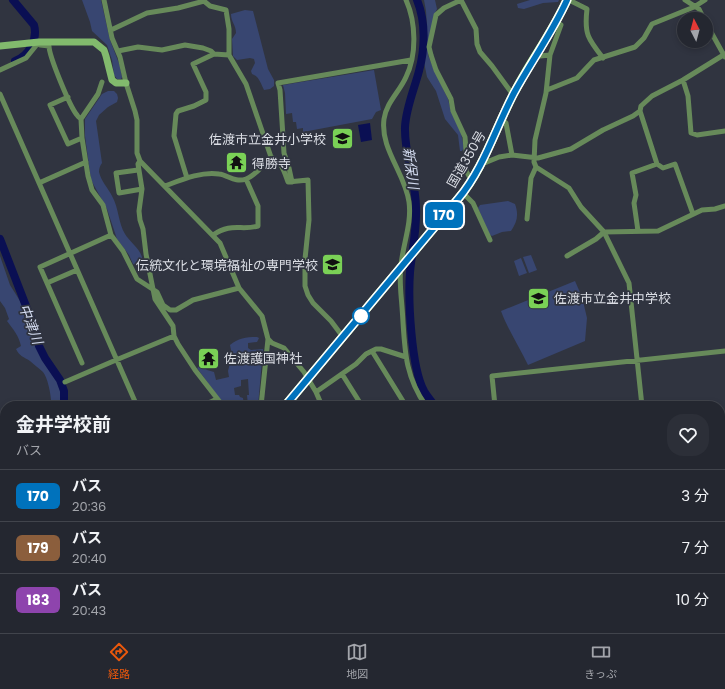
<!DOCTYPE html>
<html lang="ja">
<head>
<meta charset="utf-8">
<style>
  body { margin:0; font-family:Poppins,"Noto Sans JP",sans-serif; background:#2c2f38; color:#f1f3f6; height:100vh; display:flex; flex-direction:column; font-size:15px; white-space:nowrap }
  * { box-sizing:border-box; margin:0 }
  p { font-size:13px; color:#a3a5ab }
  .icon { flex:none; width:22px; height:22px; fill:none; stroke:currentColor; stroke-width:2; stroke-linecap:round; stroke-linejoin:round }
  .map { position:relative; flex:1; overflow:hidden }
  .side { position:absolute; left:0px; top:401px; width:725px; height:232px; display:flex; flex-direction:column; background:#242730; border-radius:16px 16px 0 0; box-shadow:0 2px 6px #0003,0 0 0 1px #41444c }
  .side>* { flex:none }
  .badge { padding:0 8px; border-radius:6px; font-size:14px; line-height:26px }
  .needle { width:26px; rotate:354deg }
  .fabs { position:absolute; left:677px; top:12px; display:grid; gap:8px }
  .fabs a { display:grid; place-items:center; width:36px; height:36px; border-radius:50%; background:#242730; box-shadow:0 2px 6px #0003,0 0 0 1px #41444c; font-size:20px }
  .map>.badge { position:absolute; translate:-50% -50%; box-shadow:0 0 0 2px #fff }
  .round { display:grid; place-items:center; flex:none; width:42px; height:42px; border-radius:16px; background:#2c2f38 }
  .headline { display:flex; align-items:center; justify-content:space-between; height:68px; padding:0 16px }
  h1 { font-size:19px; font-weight:700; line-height:30px }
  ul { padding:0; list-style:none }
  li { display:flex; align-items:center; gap:12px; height:52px; padding:0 16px; border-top:1px solid #41444c }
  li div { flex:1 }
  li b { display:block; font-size:15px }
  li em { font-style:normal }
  li .badge { min-width:44px; font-weight:700; text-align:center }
  .dock { display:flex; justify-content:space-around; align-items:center; height:56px; border-top:1px solid #41444c; background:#242730; font-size:11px; color:#a3a5ab }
  .dock a { display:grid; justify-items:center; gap:2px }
  .dock .active { color:#ea580c }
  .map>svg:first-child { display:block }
</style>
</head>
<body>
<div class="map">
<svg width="725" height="633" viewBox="0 0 725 633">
  <rect width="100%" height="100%" fill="#303440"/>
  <path fill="#384671" d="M82,0H101L110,40L120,66L122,77L121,79H117L114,75L112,60L107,45L92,31L90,22Z
    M424,0H435L437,9L434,15L428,46V55L434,70L448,99L451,111L461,133L464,148L462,151H460L458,135L445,119L436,91L427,77L424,62L427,27L426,11Z
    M530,0H559L558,2L543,3L524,9L518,8L517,4Z
    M245,10L253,11L268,69L274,80V86L270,89L264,90C261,84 259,76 252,74L251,71L255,63L254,59L250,58L237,60L233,56L232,39L236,33C236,25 231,22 231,14Z
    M374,70L381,110L376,112L372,119L303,132V128L297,129L296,122H293L292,113L286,114L285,93L283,85Z
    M108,91H114L117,94L118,98L117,102L108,107L99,115L96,121L102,163C100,166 99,168 99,172C101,181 108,188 112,196C119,208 118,223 125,234C130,243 147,253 141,265L133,264L129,255L117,239L107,209L91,180L85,136V119L102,94Z
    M508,201L515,204C519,215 517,222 511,231L502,232L492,236L489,234L478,208L480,205Z
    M531,255L537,270L529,273L523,257Z
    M0,256L10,285L20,301L32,327L39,352L58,381L61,389V406H51C52,398 48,378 43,372C39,368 34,365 30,361C24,357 19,356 16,349L21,346C19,336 13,329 7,321L9,319L5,308L0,301Z
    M521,258L527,273L519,276L514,261Z
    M575,281L582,297L587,318L585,341L528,365C519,346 508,330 501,311Z
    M257,337L259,338L257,342L248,343V348L251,350L263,349L258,406H248L247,395H249L248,379L241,380V386L234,388L235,395H239L240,397L243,398L244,406H225L197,368L202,365L207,370L214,372L216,380L229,377L228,371L232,355L230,345C238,338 247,337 257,337Z"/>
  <path fill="#0a0f53" d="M370,123L372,140L361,142L358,125Z"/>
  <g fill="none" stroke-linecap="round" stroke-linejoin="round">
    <path stroke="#0a0f53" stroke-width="8" d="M13,0L34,25C38,39 29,56 15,61
      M417,0C426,22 425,49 419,71C414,90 406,108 405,127C404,155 416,181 416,208C417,229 412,251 410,272C408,299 411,367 424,391C427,396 431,401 435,406
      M0,239L33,324L39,346L45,358L60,380L64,391V406
      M168,628L172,633
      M582,628L583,633"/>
    <path stroke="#678a5a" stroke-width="5" d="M104,0L112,38L120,57L126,83L135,111L137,120V153L140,161L220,243L239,288L262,316L268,339L261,406
      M406,0C416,22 417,55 406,77C400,91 386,103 384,119C380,149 405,173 409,202C412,223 403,244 401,265C399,279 401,294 402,307C405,346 403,373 426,406
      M461,0L444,8L436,15L429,47L431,55L436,70L451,99L453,111L465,137L467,163L466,171L472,181
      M461,0L476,29L477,44L480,52L492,66L511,92L514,94
      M569,0L587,9C584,34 588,39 603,58
      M685,0L699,9L704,19
      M556,22L561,25L550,55L546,93L535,140L534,162L536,167L569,188L581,207L604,232L629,283L642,406
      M706,23L725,57
      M111,30L147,13L178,8L204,1L210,6L226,10L229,29V55
      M118,51L138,47L162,50L185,45L203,48L211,51L214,54L229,55L246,84L271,157C282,162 284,171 288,182L308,180L309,220L305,259V286L308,295L313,303L331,321L343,337
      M540,56L550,55
      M0,70L26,58L39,42L40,45L49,46C49,56 70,107 77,115C78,117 80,118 81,119
      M683,80L688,96L691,133L697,135L725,131
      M102,82L98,94L81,119L82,138L88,176L92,190L103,205L111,235L123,251L137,279L157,292L163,305L170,310H176L193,300L239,288
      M547,90L577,78L594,60L635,47L644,38L652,24L694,7L705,0
      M0,94L137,406
      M68,97L50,105L68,144L82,138
      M640,111L657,164
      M502,119L506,123L512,155
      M140,161L138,164L142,189L139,211L140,220L143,229L146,254L155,299L173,326L174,336L178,344L195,370L223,406
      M482,164L499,157L512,155L538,158L571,149L603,130L633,116L640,111L641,106L652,96L683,80L725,54
      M138,170L116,173L119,193L142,189
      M187,178L174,136L176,114L178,111L194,106L206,100V92L193,64L214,54
      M292,182L289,168L284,153L280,90L278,83L411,60
      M39,183L86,162
      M165,186C181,180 202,171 219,174C228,175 235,183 246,179C257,175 262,165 271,157
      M463,193L473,203L490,240
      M527,219L531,178L536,167
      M638,231L634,203L636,195L632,173L657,164L663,168L675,164L693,214
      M213,235C232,222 241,231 258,226V206L246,179
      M567,256L596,239L604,232L658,231L702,210L715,209L725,206
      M47,283L77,270
      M268,339L272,343L284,348L304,372L316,392L322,406
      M372,351L406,406
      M82,363L40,267L111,235
      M342,374L362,406
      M65,382L116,360L174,336
      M316,392L356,364L366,354L376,349H381L406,357
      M202,406L217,399
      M495,406L492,376L725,351
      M0,423L5,432
      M0,463L5,462
      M0,521L5,520
      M74,628L75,633
      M226,628L229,633
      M271,628L274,633
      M454,628L457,633
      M574,628L576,633
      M235,633L243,628
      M481,633L489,628"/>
    <path stroke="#82ba6d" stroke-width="7" d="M0,46L39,42H94L104,50L106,56L112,80L116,83H126
      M648,628L664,633
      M186,633L188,628
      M591,633L605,628"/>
    <path stroke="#b6fc9c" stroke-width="9" d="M285,406L458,199C484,168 495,129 514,93C530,62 552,33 567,0
      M362,628L365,633"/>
  </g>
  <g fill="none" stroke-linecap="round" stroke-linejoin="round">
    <defs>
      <path id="line" d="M285,406L458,199C484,168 495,129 514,93C531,62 552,33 567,0"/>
    </defs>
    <use href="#line" stroke="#fff" stroke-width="9"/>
    <use href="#line" stroke="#0072bc" stroke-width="6"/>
  </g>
  <defs>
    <symbol id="school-square" viewBox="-11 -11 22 22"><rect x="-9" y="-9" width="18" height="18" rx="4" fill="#7ad156" stroke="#303440"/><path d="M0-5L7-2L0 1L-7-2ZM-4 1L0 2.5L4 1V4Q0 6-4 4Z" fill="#111"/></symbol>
    <symbol id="temple-square" viewBox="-11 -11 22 22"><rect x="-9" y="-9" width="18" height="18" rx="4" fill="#7ad156" stroke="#303440"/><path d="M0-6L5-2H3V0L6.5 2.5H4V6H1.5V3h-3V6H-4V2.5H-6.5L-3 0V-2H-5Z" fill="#111"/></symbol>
    <symbol id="university-square" viewBox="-11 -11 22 22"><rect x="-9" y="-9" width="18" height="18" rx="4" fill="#7ad156" stroke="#303440"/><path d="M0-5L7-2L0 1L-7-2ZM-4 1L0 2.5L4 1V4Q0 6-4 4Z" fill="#111"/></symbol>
  </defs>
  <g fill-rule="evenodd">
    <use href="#school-square" x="330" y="126" width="25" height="25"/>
    <use href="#temple-square" x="224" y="150" width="25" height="25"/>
    <use href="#university-square" x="320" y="252" width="25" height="25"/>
    <use href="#school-square" x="526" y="286" width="25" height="25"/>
    <use href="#temple-square" x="196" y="346" width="25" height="25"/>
  </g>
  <circle fill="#fff" stroke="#0072bc" stroke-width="2" cx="361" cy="316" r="8"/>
  <g text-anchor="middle" stroke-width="3.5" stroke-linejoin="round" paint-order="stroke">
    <g font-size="13" fill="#dadde4" stroke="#303440" text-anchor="start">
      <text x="326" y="144" text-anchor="end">佐渡市立金井小学校</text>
      <text x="252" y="168">得勝寺</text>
      <text x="318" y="270" text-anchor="end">伝統文化と環境福祉の専門学校</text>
      <text x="554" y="303">佐渡市立金井中学校</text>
      <text x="224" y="363">佐渡護国神社</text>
    </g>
    <g font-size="13" fill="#dadde4" stroke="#303440">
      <text transform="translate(466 159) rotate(-60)" y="5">国道350号</text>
    </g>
    <g font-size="14" font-style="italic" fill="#d2daef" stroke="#303440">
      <text transform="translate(411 168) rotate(82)" y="5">新保川</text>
      <text transform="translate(31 324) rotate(69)" y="5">中津川</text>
    </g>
  </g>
</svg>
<div class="fabs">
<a><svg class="needle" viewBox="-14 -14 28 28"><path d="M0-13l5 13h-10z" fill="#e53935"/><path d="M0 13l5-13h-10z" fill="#a3a5ab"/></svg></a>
</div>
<b class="badge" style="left:444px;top:215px;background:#0072bc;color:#fff">170</b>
<section class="side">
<div class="headline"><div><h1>金井学校前</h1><p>バス</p></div><a class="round"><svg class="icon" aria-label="heart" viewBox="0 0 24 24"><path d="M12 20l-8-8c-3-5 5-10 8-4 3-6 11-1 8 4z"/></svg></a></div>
<ul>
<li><span class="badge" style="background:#0072bc;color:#fff">170</span><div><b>バス</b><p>20:36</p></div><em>3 分</em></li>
<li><span class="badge" style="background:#8b5e3c;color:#fff">179</span><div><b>バス</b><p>20:40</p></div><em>7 分</em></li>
<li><span class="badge" style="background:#8e44ad;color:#fff">183</span><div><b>バス</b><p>20:43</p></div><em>10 分</em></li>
</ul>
</section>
</div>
<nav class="dock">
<a class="active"><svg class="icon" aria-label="directions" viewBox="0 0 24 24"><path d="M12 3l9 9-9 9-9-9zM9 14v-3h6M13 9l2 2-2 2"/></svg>経路</a>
<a><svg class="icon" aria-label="map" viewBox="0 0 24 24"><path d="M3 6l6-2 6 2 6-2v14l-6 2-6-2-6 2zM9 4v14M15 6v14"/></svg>地図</a>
<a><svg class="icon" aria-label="tickets" viewBox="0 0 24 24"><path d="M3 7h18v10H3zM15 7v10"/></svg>きっぷ</a>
</nav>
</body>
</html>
